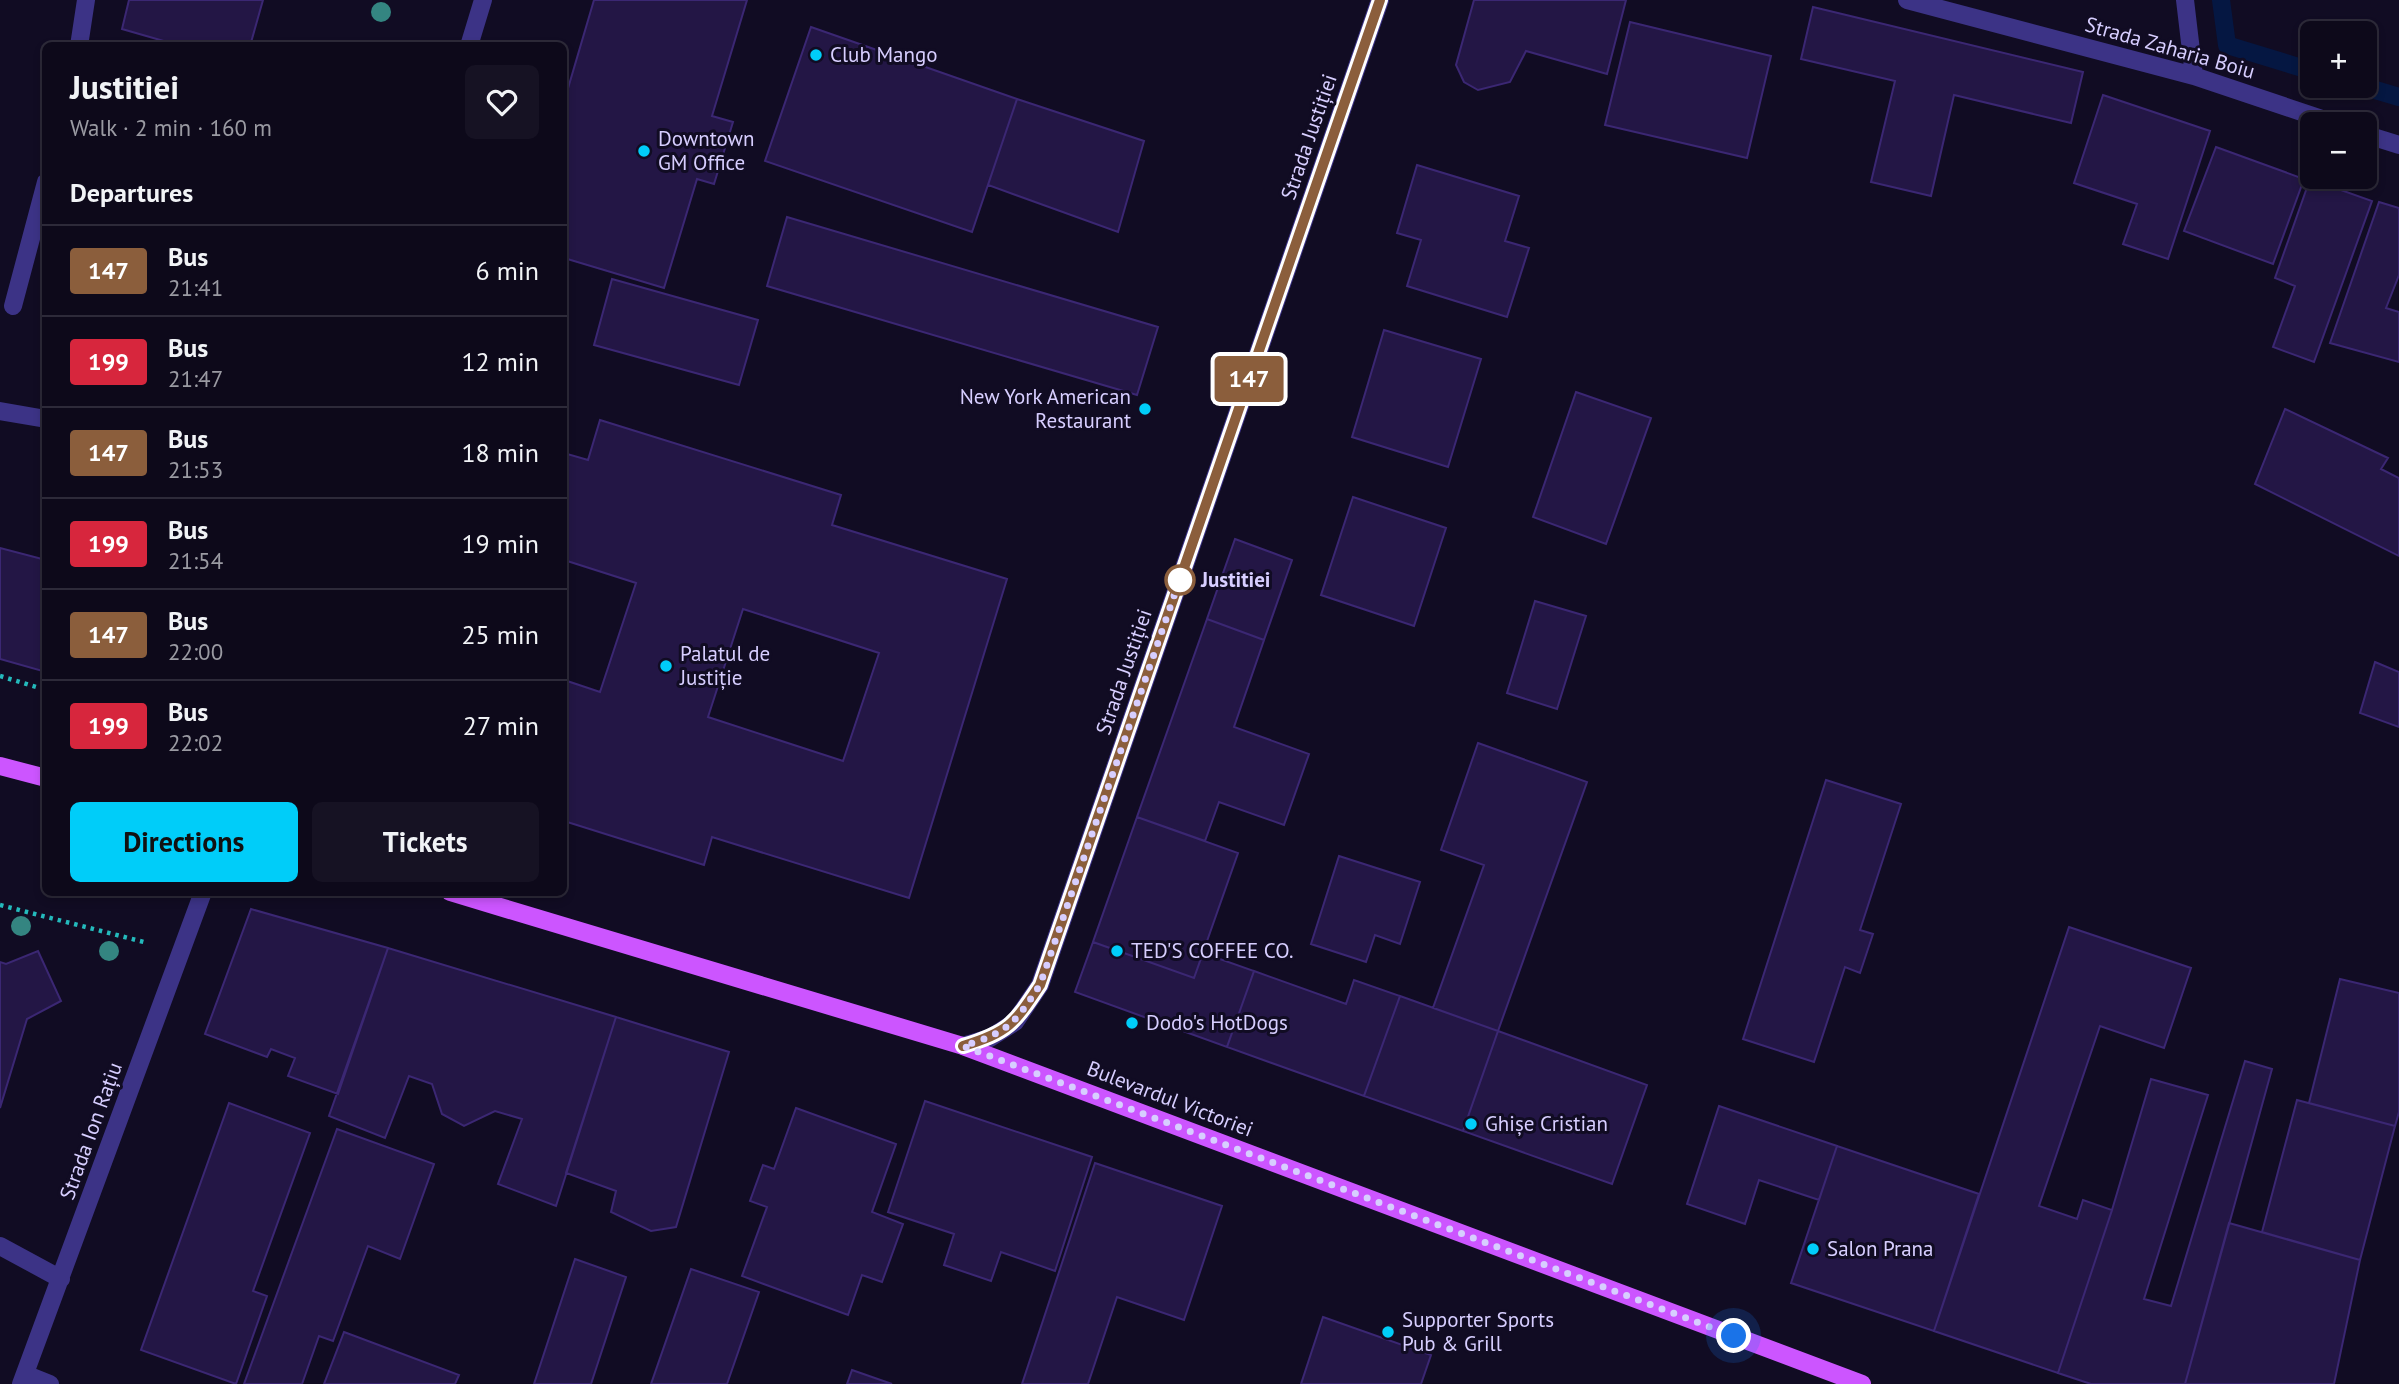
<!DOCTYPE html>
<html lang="en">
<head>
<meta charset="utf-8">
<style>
  body { margin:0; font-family:"PT Sans",sans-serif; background:#161223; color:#f1f3f6; height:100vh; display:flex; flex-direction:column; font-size:26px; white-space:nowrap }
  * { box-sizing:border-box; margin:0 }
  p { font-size:23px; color:#9a9aa2 }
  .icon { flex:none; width:38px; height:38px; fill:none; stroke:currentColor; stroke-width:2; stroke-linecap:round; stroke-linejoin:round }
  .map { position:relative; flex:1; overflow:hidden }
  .side { position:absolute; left:42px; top:42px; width:525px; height:854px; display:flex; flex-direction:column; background:#0d091a; border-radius:10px; box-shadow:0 4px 10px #0003,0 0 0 2px #2d2a39 }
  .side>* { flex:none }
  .badge { padding:0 14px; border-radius:5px; font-size:24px; line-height:46px }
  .controls { position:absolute; left:2300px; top:21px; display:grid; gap:14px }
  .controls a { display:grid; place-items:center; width:77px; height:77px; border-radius:10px; background:#0d091a; box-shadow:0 4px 10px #0003,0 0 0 2px #2d2a39; font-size:35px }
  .you { position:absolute; width:35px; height:35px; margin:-18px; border:5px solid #fff; border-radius:50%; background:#1a73e8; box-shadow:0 0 0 10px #1a73e833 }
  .map>.badge { position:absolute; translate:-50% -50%; box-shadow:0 0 0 4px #fff }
  h2 { padding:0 28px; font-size:26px; line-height:63px }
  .round { display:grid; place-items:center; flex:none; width:74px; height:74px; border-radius:10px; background:#161223 }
  .head { display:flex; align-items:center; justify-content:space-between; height:119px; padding:0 28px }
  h1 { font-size:33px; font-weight:800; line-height:52px }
  .button { display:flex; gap:14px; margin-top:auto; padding:14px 28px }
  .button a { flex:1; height:80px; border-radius:10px; background:#00cdf9; color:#111; font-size:28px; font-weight:800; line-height:80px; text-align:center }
  .button a+a { background:#161223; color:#f1f3f6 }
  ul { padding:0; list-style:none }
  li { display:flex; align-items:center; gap:21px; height:91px; padding:0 28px; border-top:2px solid #2d2a39 }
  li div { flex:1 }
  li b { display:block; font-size:26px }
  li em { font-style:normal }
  li .badge { min-width:77px; font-weight:700; text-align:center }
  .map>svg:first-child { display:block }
</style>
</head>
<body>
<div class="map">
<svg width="2399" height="1384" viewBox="0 0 2399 1384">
  <rect width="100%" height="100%" fill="#110c23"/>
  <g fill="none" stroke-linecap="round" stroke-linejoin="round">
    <path stroke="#051742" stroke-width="18" d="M2221,0L2227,45L2312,71
      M2362,86L2399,97"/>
  </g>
  <path fill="#231645" stroke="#3b2773" stroke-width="2" fill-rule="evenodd" d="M129,0H263L250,46H181L122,29Z
    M594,0H747L712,116L733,122L714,184L697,179L664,288L564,258V102Z
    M1474,0H1626L1607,74L1526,51L1510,82L1478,90L1464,82L1456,65Z
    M1813,7L2083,72L2071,123L1954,95L1931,196L1871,182L1895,81L1801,59Z
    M1630,22L1771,56L1747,158L1605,125Z
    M811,27L1017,99L972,232L765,161Z
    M2103,95L2210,131L2168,259L2123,244L2137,204L2074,183Z
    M1017,99L1144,141L1118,232L988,185Z
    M2216,147L2304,179L2273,264L2184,231Z
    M1417,165L1519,196L1505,241L1529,248L1507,317L1407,286L1421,240L1397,233Z
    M2310,179L2372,201L2314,362L2273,347L2295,286L2275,278Z
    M2379,202L2399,208V275L2386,308L2399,312V362L2330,343Z
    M787,217L1158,327L1137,395L767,286Z
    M612,279L758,320L739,385L594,345Z
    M1384,330L1481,359L1448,467L1352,437Z
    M1576,392L1651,418L1606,544L1533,517Z
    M2285,409L2388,458L2381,469L2399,478V556L2255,484Z
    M600,420L841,495L832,525L1007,579L909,898L712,837L704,865L564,821V680L600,692L636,583L564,560V453L588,460ZM743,609L879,653L843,761L708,717Z
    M1353,497L1446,528L1414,626L1321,595Z
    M1235,539L1292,560L1264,640L1207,619Z
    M0,548L46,560V672L0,659Z
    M1535,601L1586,616L1557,709L1507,693Z
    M1207,619L1264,640L1234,727L1309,754L1284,825L1219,802L1205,841L1137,817Z
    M2375,662L2399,672V727L2360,713Z
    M1478,743L1587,782L1498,1031L1433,1008L1484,865L1441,850Z
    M1826,780L1901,804L1860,930L1873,934L1860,973L1845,967L1814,1062L1743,1039Z
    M1137,817L1238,853L1194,978L1093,942Z
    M1339,856L1420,882L1400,944L1375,935L1366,962L1311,944Z
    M251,909L388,948L338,1094L288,1076L295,1058L271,1049L267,1057L205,1034Z
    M2069,927L2191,968L2164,1048L2100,1026L2039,1206L2077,1219L2083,1200L2112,1210L2058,1373L1934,1331Z
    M1093,942L1194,978L1203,953L1254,971L1227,1047L1075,992Z
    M388,948L616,1017L556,1206L498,1184L522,1119L495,1111L464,1126L442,1114L432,1084L409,1076L385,1138L329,1116Z
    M38,951L61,1001L27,1019L0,1108V962L6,964Z
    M1254,971L1346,1004L1354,980L1400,996L1364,1096L1227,1047Z
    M2340,979L2399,993V1112L2395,1126L2309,1103Z
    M1400,996L1498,1031L1463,1131L1364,1096Z
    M616,1017L729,1052L676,1227L651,1231L611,1212L616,1191L566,1173Z
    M1498,1031L1647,1085L1612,1184L1463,1131Z
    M2245,1061L2272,1069L2185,1384H2091L2058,1373L2112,1210L2151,1079L2208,1095L2144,1299L2171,1306Z
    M2297,1100L2395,1126L2360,1260L2262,1232Z
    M925,1101L1092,1157L1055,1271L1001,1252L991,1281L944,1265L954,1234L888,1212Z
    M229,1103L310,1133L253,1291L267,1296L236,1384L141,1350Z
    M1719,1106L1837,1146L1819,1200L1759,1180L1745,1224L1687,1204Z
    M796,1108L896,1144L872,1212L903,1224L882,1282L862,1275L848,1315L742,1276L767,1207L750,1201L763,1165L774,1169Z
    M337,1129L434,1164L400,1259L368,1246L333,1341L319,1336L302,1384H244Z
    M1837,1146L1979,1194L1934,1331L1791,1283Z
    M1095,1163L1222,1206L1184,1320L1117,1297L1088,1384H1022Z
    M2229,1223L2360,1260L2334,1384H2185Z
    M575,1259L626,1277L591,1384H534Z
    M691,1269L759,1292L727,1384H651Z
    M1323,1317L1431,1355L1421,1384H1301Z
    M344,1332L459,1375L455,1384H324Z
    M852,1370L892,1384H847Z"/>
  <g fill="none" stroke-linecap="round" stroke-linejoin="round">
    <path stroke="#24babc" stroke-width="4.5" stroke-dasharray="3.5 5" stroke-linecap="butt" d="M0,676L46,690
      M0,905L144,942"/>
    <path stroke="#3c3386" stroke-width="18" d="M1907,0L2194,76L2337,124
      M2185,0L2194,76
      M79,46L86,0
      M469,46L483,0
      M2364,134L2399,145
      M13,306L46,182
      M0,411L46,419
      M963,1046L990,1038L1015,1022L1040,985L1380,0
      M0,1246L61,1279
      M25,1374L50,1384
      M21,1384L203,892"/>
    <path stroke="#c5f" stroke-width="18" d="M0,766L46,778
      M450,892L963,1046L1862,1384"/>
  </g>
  <g fill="#348581">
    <circle cx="381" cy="12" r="10"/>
    <circle cx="21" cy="926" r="10"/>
    <circle cx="109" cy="951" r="10"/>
  </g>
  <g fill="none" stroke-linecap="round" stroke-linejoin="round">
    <defs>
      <path id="line" d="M963,1046C1009,1032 1014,1024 1040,985L1380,0"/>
    </defs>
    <use href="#line" stroke="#fff" stroke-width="16"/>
    <use href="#line" stroke="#8b5e3c" stroke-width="10"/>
    <path stroke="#d7ceff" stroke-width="7" stroke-dasharray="0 12.6" d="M1180,580L1183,570L1040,985C1014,1024 1009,1032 963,1046L1734,1336"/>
  </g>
  <g fill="#00cdf9" stroke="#110c23" stroke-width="2.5">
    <circle cx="816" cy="55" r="7"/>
    <circle cx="644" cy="151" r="7"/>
    <circle cx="1145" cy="409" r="7"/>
    <circle cx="666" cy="666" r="7"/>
    <circle cx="1117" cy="951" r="7"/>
    <circle cx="1132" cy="1023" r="7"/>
    <circle cx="1471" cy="1124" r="7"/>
    <circle cx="1813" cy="1249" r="7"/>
    <circle cx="1388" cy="1332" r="7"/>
  </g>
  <circle fill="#fff" stroke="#8b5e3c" stroke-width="3.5" cx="1180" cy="580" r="14"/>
  <g text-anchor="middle" stroke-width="6" stroke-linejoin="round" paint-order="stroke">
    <g font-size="21" fill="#d7ceff" stroke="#110c23">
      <text transform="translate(2170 48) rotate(16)" y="7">Strada Zaharia Boiu</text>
      <text transform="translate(1309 137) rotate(-71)" y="7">Strada Justiției</text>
      <text transform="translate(1124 672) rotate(-71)" y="7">Strada Justiției</text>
      <text transform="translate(1170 1099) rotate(21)" y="7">Bulevardul Victoriei</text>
      <text transform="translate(91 1131) rotate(-70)" y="7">Strada Ion Rațiu</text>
    </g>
    <g font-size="21" fill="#d7ceff" stroke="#110c23" text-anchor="start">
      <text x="830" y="62">Club Mango</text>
      <text x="658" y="146">Downtown<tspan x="658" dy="24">GM Office</tspan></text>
      <text x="1131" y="404" text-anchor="end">New York American<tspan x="1131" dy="24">Restaurant</tspan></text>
      <text x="680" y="661">Palatul de<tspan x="680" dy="24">Justiție</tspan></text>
      <text x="1131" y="958">TED'S COFFEE CO.</text>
      <text x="1146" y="1030">Dodo's HotDogs</text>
      <text x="1485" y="1131">Ghișe Cristian</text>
      <text x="1827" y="1256">Salon Prana</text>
      <text x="1402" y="1327">Supporter Sports<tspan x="1402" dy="24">Pub &amp; Grill</tspan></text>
    </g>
    <g font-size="21" font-weight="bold" fill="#d7ceff" stroke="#110c23" text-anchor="start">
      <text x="1201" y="587">Justitiei</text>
    </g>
  </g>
</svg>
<div class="controls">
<a>+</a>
<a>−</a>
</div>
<div class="you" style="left:1734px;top:1336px"></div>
<b class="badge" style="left:1249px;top:379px;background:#8b5e3c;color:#fff">147</b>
<section class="side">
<div class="head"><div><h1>Justitiei</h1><p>Walk · 2 min · 160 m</p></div><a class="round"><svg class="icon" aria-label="heart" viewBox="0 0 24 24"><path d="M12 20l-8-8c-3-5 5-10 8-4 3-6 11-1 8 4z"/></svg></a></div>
<h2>Departures</h2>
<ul>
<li><span class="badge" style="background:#8b5e3c;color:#fff">147</span><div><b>Bus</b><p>21:41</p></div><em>6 min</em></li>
<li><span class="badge" style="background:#d7263d;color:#fff">199</span><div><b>Bus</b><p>21:47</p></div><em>12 min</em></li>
<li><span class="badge" style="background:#8b5e3c;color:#fff">147</span><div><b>Bus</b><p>21:53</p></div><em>18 min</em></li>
<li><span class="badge" style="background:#d7263d;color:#fff">199</span><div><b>Bus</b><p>21:54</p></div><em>19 min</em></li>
<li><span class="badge" style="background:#8b5e3c;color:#fff">147</span><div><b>Bus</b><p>22:00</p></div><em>25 min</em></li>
<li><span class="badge" style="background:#d7263d;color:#fff">199</span><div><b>Bus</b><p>22:02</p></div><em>27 min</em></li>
</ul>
<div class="button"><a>Directions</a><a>Tickets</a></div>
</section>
</div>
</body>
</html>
